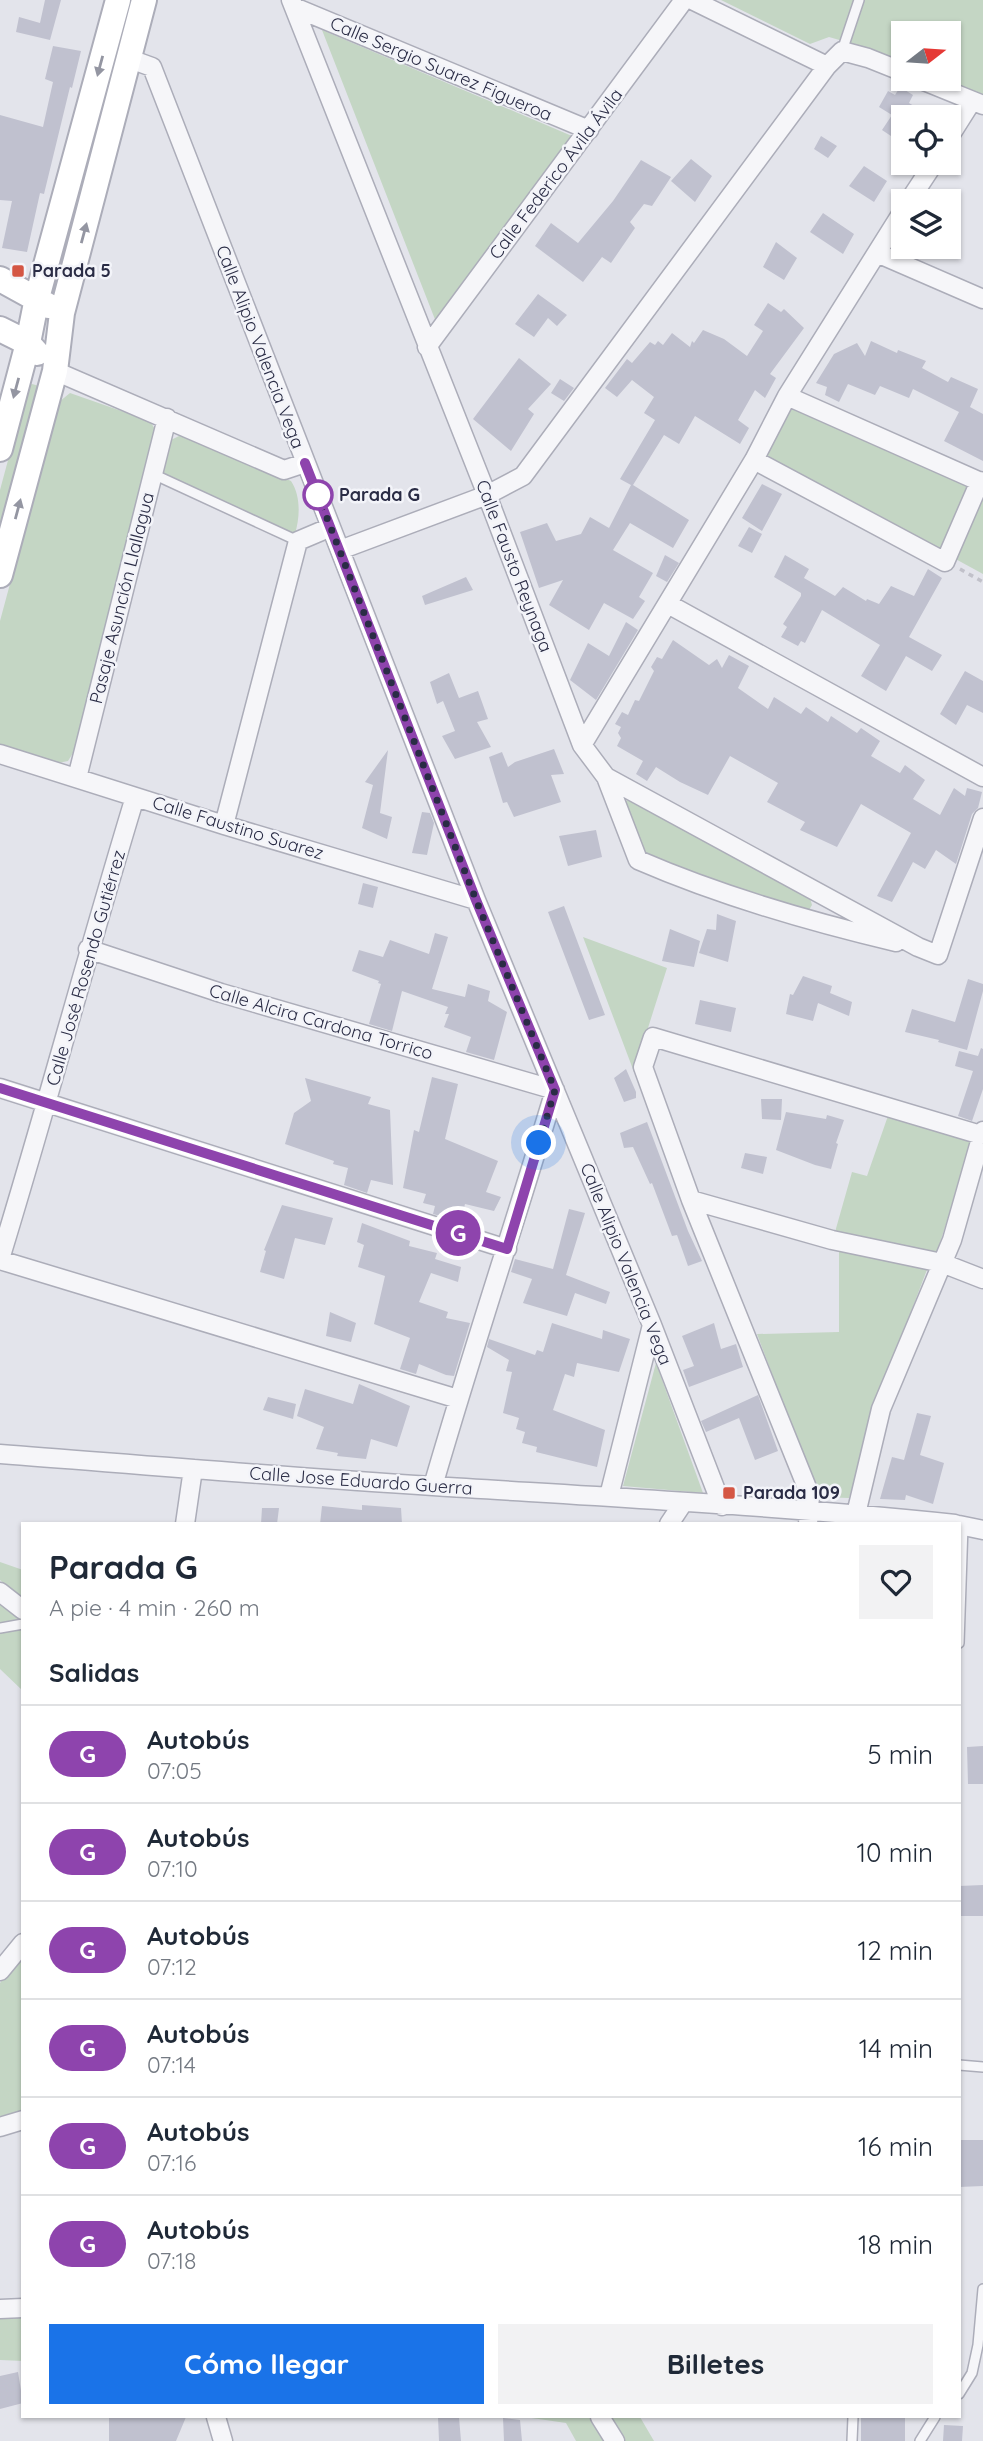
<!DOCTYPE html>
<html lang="es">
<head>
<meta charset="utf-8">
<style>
  body { margin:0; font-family:Quicksand,sans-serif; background:#f2f2f3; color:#1f2937; height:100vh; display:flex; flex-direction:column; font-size:26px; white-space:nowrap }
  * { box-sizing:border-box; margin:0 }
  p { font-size:23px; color:#747a83 }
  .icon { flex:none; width:38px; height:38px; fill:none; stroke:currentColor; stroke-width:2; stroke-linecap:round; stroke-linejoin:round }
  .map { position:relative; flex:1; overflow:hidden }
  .details { position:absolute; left:21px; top:1522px; width:940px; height:896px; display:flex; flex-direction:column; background:#fff; border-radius:0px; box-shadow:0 2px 5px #0004 }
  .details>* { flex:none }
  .badge { padding:0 14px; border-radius:23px; font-size:24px; line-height:46px }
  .needle { width:46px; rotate:73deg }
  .controls { position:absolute; left:891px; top:21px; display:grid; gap:14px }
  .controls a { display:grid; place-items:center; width:70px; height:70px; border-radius:0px; background:#fff; box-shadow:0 2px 5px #0004; font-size:35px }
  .you { position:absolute; width:35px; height:35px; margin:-18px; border:5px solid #fff; border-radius:50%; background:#1a73e8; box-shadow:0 0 0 10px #1a73e833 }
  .map>.badge { position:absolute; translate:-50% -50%; box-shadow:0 0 0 4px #fff }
  h2 { padding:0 28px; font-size:26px; line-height:63px }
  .round { display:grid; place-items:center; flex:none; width:74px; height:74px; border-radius:0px; background:#f2f2f3 }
  .overview { display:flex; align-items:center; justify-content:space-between; height:119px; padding:0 28px }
  h1 { font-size:33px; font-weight:700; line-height:52px }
  .primary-button { display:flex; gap:14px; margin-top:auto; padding:14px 28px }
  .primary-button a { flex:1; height:80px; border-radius:0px; background:#1a73e8; color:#fff; font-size:28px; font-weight:700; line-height:80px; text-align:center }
  .primary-button a+a { background:#f2f2f3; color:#1f2937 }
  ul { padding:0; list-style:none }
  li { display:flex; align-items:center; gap:21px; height:98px; padding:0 28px; border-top:2px solid #e0e1e3 }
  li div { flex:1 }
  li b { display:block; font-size:26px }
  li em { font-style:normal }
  li .badge { min-width:77px; font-weight:700; text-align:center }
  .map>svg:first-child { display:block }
</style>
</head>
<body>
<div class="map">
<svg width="983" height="2441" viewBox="0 0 983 2441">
  <rect width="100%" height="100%" fill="#e3e4eb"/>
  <path fill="#c4d6c4" d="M721,0H983V95L944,79H948V33H903V62L874,50L829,37L810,44Z
    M322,30L572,136L436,322Z
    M32,384L39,386L0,546V490L28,386Z
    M70,393L150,421L156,431L73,753L68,761L58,763L0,746V621L59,402Z
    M792,408L983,492V574L765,455Z
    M179,436L187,437L291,481C301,496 300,517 295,534L163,473L171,440Z
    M630,800L810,898L812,905L809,910L800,912L669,868L643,852L621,805L625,801Z
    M583,937L667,968L634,1072Z
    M889,1113L974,1137L936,1255L835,1232L852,1172L867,1176Z
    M839,1249L928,1267L879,1396L849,1498L818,1497L757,1334L839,1332Z
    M656,1363L703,1493L623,1486Z
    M0,1562L23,1570V1602L0,1580Z
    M0,1601L23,1621V1691L0,1669Z
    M18,1960L23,1964V2111L0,2118V1983Z
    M0,2317H23V2361L0,2360Z
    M525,2417H589L605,2441H576L566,2423Z
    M608,2417H640L654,2441H625Z"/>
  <path fill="#c0c1cf" d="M45,0H61L50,40L16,32L19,17L40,23Z
    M53,46L81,51L72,88L70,87L44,194L40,193L27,252L2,248L12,201L0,200V115L43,127L53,82L45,79Z
    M900,87L913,95L909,103L932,117H903V144L882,130L892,115L879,107L888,91L895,95Z
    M821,136L837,146L828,158L814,149Z
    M691,159L712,176L695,202L671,181Z
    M641,160L671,177L652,206L644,204L630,222L635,228L611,263L602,257L583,282L535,246L551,223L578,243L613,201Z
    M864,166L887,181L874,202L849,186Z
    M823,213L854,234L843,254L810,232Z
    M776,242L797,258L784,280L763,267Z
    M538,294L567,315L557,326L548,318L534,337L515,324Z
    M768,303L781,312L784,309L804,328L770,374L776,378L765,398L755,390L738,420L749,428L740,444L695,416L679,444L664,435L633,485L689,520L673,548L630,523L613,550L653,573L639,597L645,601L633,619L604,603L589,630L549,605L563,580L539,588L520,532L547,523L556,541L581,534L590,517L609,528L631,485L620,479L655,420L644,413L654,397L632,380L617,397L605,388L627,359L632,363L650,342L655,345L658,341L663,345L672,333L690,347L692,341L694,343L703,330L724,339L747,356L763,331L754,325Z
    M871,341L897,353L898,350L926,361L922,368L948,382L951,377L978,389L970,407L983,414V461L944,441L959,412L913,389L909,398L880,386L875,395L848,384L839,402L825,395L827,387L816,383L834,354L857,343L865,356Z
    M519,358L551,384L528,409L534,414L511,451L473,419Z
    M560,379L574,388L564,401L551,393Z
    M762,484L782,494L762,531L742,518Z
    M749,527L762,534L752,553L738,546Z
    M665,555L679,563L667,582L656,576Z
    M785,555L809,569L804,578L835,596L843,587L866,601L867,599L879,604L891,586L914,596L928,569L942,578L909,637L942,655L932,671L906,656L886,691L861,676L880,645L822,610L805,643L801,641L798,646L781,637L787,627L783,624L801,596V593L774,577Z
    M466,577L473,590L425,605L422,596Z
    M626,622L638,630L596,700L570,680L588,643L609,656Z
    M673,640L709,665L717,659L722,668L729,655L749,666L738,688L768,709L774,697L801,714L806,707L828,722L831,716L857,733L861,728L880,741L871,756L900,773L905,765L925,780L913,799L940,815L954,788L965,796L967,788L982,792L978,808L972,814L956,864L936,850L925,869L913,862L892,902L877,896L911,833L861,804L837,847L800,830L805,822L767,802L778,783L730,756L708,795L680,782L656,767L647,781L636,774L643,761L617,746L621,738L618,733L621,727L615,724L622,712L628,715L635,700L639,701L654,671L651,667L657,657L662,659Z
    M965,671L983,681V713L967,705L956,725L940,714Z
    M449,673L459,698L478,691L488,719L477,722L491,747L455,759L442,736L455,731L443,701L437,704L430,682Z
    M554,749L564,774L551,775L561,802L514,817L507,802L503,803L489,757L502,752L508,767L515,762Z
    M388,750L380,813L392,817L387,839L362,828L373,785L365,782Z
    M422,812L430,813L434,823L427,855L412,853Z
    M596,830L602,857L568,866L559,836Z
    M363,883L378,887L373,908L358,904Z
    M564,906L605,1015L589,1020L548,912Z
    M717,914L736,921L728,962L699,953L707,929L716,930Z
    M670,929L700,941L694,967L662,961Z
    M435,933L448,937L432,989L465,997L468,984L490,991L488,1001L507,1012L494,1060L466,1052L471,1037L444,1027L449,1014H445L448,1007L402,991L392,1031L369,1024L381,984L378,983L379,981L352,971L359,950L383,957L390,940L429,954Z
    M803,976L832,986L830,993L852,1002L849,1016L818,1003L813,1021L786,1014L790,994L793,995Z
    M968,979L983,984V991L967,1050L938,1042L939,1040L905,1032L912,1009L955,1022Z
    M700,1000L736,1008L731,1032L695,1024Z
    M981,1048L983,1049V1089L972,1121L958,1116L973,1071L955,1066L959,1051L978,1056Z
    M626,1069L636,1092V1098L624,1102L614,1078Z
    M432,1077L458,1084L445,1139L498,1161L486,1192L501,1197L494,1211L465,1204L461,1220L444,1217L433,1214L435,1206L423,1203L426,1194L403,1188L414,1130L419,1132Z
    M305,1078L371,1097L368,1104L390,1110L393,1185L371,1180L367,1193L344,1185L348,1168L333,1164L334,1161L285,1144L294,1113L311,1101Z
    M761,1099H782L781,1120L762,1119Z
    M786,1112L826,1119L827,1115L844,1120L836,1143L838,1144L831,1169L815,1165L776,1150Z
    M647,1122L688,1231L702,1261L688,1266L677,1235L672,1236L652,1183L650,1184L633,1147L624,1148L620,1133Z
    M745,1153L767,1157L763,1174L741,1168Z
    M282,1205L333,1218L325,1245L295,1238L284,1279L260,1272L266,1251L264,1250Z
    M569,1209L585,1213L566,1275L610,1292L606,1304L575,1293L567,1316L523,1303L532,1279L511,1272L515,1259L553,1269Z
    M362,1223L410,1241L409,1246L437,1253L435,1259L461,1267L458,1282L431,1273L419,1302L448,1312L446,1318L470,1323L454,1376L446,1375L419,1364L416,1374L400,1369L410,1338L374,1324L385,1276L358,1267L364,1245L357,1242Z
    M330,1312L356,1323L351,1342L326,1336Z
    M552,1323L602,1339L603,1330L630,1339L619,1372L577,1363L574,1377L565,1374L553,1410L605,1430L597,1467L536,1452L537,1447L522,1443L525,1432L516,1429L519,1418L503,1413L512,1372L506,1371L509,1360L487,1347L489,1339L535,1355L537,1350L543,1352Z
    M714,1323L721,1349L736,1344L743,1367L689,1387L683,1370L694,1366L682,1336Z
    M359,1384L410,1406L397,1447L371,1439L366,1459L337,1456L338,1453L316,1449L324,1427L297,1416L305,1389L353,1404Z
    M758,1395L778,1451L755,1460L739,1418L706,1432L701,1421Z
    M268,1397L296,1404L293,1419L263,1410Z
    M917,1413L931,1416L920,1455L944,1463L933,1504L906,1495L905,1500L880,1499L892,1457L904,1460Z
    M362,1505L401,1508L402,1524H320L322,1506L362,1510Z
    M262,1508H279L277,1524H261Z
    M983,1746V1784H968L967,1747Z
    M983,1885V1916H959V1886Z
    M959,2140H983V2186L959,2187Z
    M18,2372L23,2403L0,2409V2376Z
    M109,2417H186L176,2441H109Z
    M438,2417H459L461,2441H439Z
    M861,2417H905V2441H861Z
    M503,2418L520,2420L522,2441H504Z
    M944,2425L963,2426L962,2441H943Z"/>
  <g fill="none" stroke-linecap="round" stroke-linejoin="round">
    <defs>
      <path id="lane" d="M842,51L859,0
        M153,474L298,541
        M0,1628L23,1624
        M959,1643L963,1525
        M959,2065L983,2067
        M959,2394L972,2373L978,2345L983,2289
        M852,2441L853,2417
        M920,2441L935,2417"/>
      <path id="street" d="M291,0L487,495L582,745L606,777L918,947L938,955L983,818
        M692,0L827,66
        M294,7L589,130
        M130,59L152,67L476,900L652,1325L722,1506
        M919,79L983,105
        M948,139L972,101
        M909,201L934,163
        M877,253L983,299
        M427,347L684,0
        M55,371L284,470L305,463
        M787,396L983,483
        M754,460L945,562L980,481
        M340,550L487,495L523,476L827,66L842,51L868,58L903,72
        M668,604L983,777
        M582,745L754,460L787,396L903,211
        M0,754L224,825L476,900
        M606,777L638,860C721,896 807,921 896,942
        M77,778L167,418
        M224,825L298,541L331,527
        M88,949L221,993L555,1090
        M0,1088L507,1249
        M691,1200L832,1240L942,1263L983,1279
        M0,1259C47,1106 88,951 135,797
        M0,1260L458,1399
        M0,1454C144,1465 288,1477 433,1486C607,1497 782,1506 955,1524
        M433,1486C471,1354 515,1223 555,1090
        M609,1496L652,1325
        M856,1514L881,1409L952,1240L983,1131
        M185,1524L193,1469
        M669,1524L683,1503
        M808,1524L810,1495L691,1200L643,1067L653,1037L981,1135
        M959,1525L983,1530
        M0,1592L23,1610
        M0,1971L23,1943
        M0,2127L23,2120
        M0,2309L23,2308
        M216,2417L223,2441
        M600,2417L615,2441"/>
      <path id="secondary" d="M0,279L49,306
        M0,329L28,343L37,353
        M0,449L28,343L37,298L118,0
        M0,575L55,371L62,313L144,0"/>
    </defs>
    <use href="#lane" stroke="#acadb9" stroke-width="12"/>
    <use href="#street" stroke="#acadb9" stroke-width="21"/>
    <use href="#secondary" stroke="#acadb9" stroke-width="28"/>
    <path stroke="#c1c1ca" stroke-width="3.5" stroke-dasharray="5 5" stroke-linecap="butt" d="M960,569L983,582"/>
    <use href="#lane" stroke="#f6f6f9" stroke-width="9"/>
    <use href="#street" stroke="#f6f6f9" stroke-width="18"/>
    <use href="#secondary" stroke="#fff" stroke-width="24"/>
  </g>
  <defs><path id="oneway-solid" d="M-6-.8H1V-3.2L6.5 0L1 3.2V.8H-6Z" transform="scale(1.75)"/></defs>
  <g fill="#9496a2">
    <use href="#oneway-solid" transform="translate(100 66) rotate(105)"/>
    <use href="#oneway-solid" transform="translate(84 233) rotate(-75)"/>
    <use href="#oneway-solid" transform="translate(16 388) rotate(105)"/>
    <use href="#oneway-solid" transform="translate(18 509) rotate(-75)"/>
  </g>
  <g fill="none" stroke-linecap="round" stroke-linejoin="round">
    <defs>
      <path id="line" d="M0,1088L507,1249L555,1090L476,900L305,463"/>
    </defs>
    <use href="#line" stroke="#fff" stroke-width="16"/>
    <use href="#line" stroke="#8e44ad" stroke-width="10"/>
    <path stroke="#2a2c45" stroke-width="7" stroke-dasharray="0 12.6" d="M318,495L476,900L555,1090L539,1143"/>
  </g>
  <g fill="#d45644" stroke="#f3f4f9" stroke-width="2.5">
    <rect x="11" y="264" width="14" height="14" rx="3.5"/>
    <rect x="722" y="1486" width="14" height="14" rx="3.5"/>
  </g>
  <circle fill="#fff" stroke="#8e44ad" stroke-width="3.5" cx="318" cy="495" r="14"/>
  <g text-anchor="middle" stroke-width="5" stroke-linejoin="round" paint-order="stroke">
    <g font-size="18" fill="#2a2c45" stroke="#f3f4f9">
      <text transform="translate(441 69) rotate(23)" y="6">Calle Sergio Suarez Figueroa</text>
      <text transform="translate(556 174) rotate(-53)" y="6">Calle Federico Ávila Ávila</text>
      <text transform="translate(260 347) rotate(69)" y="6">Calle Alipio Valencia Vega</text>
      <text transform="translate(514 566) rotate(69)" y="6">Calle Fausto Reynaga</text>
      <text transform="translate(122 598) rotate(-76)" y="6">Pasaje Asunción Llallagua</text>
      <text transform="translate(238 828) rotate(17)" y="6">Calle Faustino Suarez</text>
      <text transform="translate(86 968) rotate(-74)" y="6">Calle José Rosendo Gutiérrez</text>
      <text transform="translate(321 1022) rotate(16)" y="6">Calle Alcira Cardona Torrico</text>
      <text transform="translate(626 1264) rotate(68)" y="6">Calle Alipio Valencia Vega</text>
      <text transform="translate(361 1481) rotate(4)" y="6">Calle Jose Eduardo Guerra</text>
    </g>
    <g font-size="18" font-weight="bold" fill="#2a2c45" stroke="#f3f4f9" text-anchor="start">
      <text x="32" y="277">Parada 5</text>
      <text x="743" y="1499">Parada 109</text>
    </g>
    <g font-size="18" font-weight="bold" fill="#2a2c45" stroke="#f3f4f9" text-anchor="start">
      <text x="339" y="501">Parada G</text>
    </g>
  </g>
</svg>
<div class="controls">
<a><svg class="needle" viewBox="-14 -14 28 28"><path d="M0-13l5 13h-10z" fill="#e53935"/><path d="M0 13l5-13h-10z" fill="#747a83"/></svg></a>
<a><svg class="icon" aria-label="locate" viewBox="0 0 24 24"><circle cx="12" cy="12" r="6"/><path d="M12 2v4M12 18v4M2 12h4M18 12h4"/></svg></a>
<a><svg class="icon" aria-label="layers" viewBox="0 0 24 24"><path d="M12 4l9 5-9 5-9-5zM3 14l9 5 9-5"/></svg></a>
</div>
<div class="you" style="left:539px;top:1143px"></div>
<b class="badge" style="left:458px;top:1233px;background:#8e44ad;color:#fff">G</b>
<section class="details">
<div class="overview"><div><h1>Parada G</h1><p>A pie · 4 min · 260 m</p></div><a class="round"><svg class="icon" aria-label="heart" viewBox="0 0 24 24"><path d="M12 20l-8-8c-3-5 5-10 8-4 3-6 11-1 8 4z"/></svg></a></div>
<h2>Salidas</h2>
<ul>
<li><span class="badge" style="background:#8e44ad;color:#fff">G</span><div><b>Autobús</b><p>07:05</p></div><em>5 min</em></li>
<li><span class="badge" style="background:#8e44ad;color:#fff">G</span><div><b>Autobús</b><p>07:10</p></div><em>10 min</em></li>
<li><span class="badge" style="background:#8e44ad;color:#fff">G</span><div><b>Autobús</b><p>07:12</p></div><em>12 min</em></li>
<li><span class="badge" style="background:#8e44ad;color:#fff">G</span><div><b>Autobús</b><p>07:14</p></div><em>14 min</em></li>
<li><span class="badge" style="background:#8e44ad;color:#fff">G</span><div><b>Autobús</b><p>07:16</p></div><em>16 min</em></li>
<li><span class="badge" style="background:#8e44ad;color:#fff">G</span><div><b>Autobús</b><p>07:18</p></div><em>18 min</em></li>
</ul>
<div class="primary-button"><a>Cómo llegar</a><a>Billetes</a></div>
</section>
</div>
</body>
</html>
